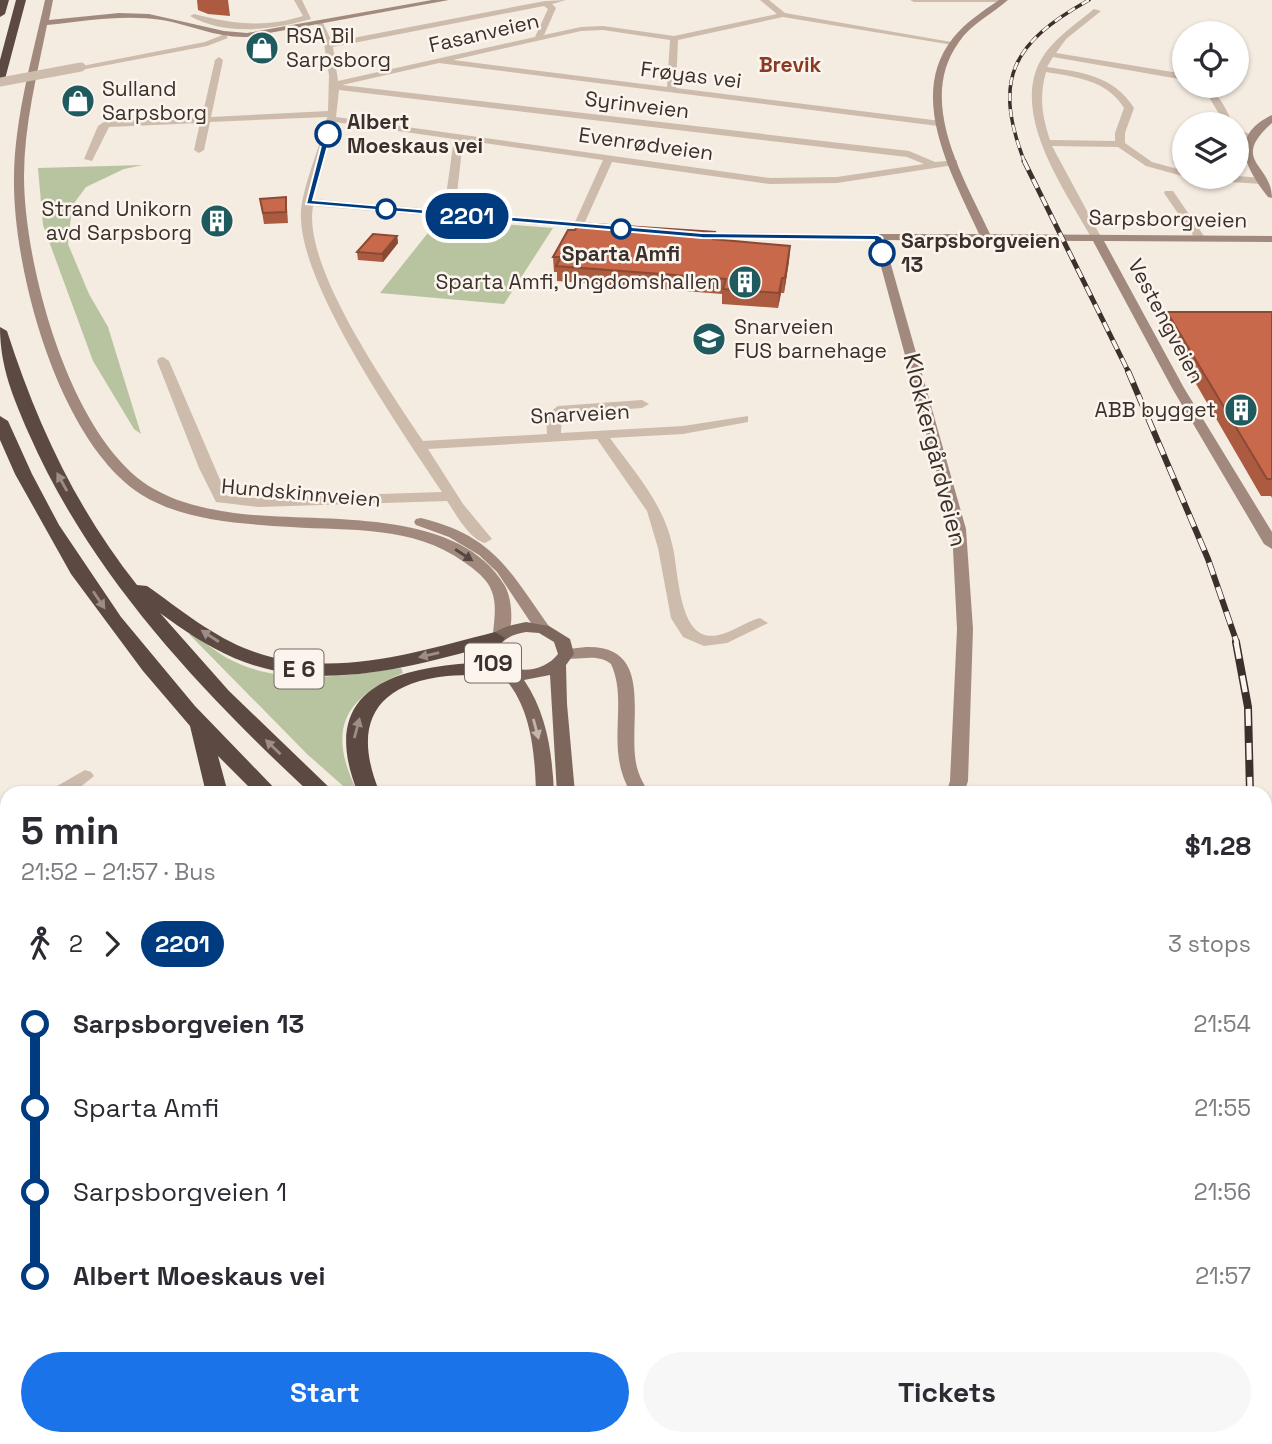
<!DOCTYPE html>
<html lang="en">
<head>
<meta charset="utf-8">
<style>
  body { margin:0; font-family:"Space Grotesk",sans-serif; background:#f7f7f7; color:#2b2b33; height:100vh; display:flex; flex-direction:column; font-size:26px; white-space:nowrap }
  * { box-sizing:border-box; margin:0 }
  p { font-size:23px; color:#7c7c81 }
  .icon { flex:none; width:38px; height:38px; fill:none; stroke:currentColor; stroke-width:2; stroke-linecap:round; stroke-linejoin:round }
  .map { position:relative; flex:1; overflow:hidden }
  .panel { position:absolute; left:0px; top:786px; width:1272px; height:660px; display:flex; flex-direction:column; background:#fff; border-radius:21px 21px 0 0; box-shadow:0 2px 5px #0004 }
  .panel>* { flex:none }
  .badge { padding:0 14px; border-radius:23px; font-size:24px; line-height:46px }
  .fabs { position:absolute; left:1172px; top:21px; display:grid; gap:14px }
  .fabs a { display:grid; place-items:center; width:77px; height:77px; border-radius:50%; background:#fff; box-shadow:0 2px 5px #0004; font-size:35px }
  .map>.badge { position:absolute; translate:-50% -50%; box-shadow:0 0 0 4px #fff }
  .legs { display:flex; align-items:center; gap:10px; height:77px; padding:0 21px; font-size:23px }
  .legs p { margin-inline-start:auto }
  .headline { display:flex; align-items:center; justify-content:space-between; height:119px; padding:0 21px }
  h1 { font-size:38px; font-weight:600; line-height:52px }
  .action { display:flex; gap:14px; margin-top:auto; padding:14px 21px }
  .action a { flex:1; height:80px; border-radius:42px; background:#1a73e8; color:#fff; font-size:28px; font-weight:600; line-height:80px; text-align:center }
  .action a+a { background:#f7f7f7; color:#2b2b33 }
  ul { padding:0 21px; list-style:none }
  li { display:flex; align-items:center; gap:24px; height:84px; font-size:26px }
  li i { display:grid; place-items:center; width:10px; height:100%; margin:0 9px; background:currentColor }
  li i::after { content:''; width:18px; height:18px; margin:-9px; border:5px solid; border-radius:50%; background:#fff }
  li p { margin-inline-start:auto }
  li:first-child i { background:linear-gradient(#0000 50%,currentColor 0) }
  li:last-child i { background:linear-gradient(currentColor 50%,#0000 0) }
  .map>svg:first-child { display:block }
</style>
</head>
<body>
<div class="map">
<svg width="1272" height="1444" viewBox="0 0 1272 1444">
  <rect width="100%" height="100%" fill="#f4ebe1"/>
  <path fill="#b8c4a0" d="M143,165L124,169L86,187L72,206L68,244L89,294L108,327L141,434L134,429L93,361L43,225L38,168Z
    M439,219L553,228L504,304L380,293Z
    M192,633C203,641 215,651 227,658C280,687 344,676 401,668L403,673C342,699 327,731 358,793H351L307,754L189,634Z"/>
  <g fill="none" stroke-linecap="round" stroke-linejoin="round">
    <path fill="#cdbbac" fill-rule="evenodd" d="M294,0H302L311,19C273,30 225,36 190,16L194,14C232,24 265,28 303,16Z
      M566,0L552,4L556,8L544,35L581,27L603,26L674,36L777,14L760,0H769L785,13L957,43L953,45L783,17L678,40L676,88L941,121V125L938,126L439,63L342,85L909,151L935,162L957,160V164L954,165L837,183L770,184L612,162L585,222L605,225V229L601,230L313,206C302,267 389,389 423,441L547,434L546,415L558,406L642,400L649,404L642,408L562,414L561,433L683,426L748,416V422L683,434L610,438C636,474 664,504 673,548C678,570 679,628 705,635C723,640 743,622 760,618L768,623L727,643L704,646L683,637L671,618L658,548L647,511L597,439L428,449L463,504L492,539L485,543C469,539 456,514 447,501L259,507L216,502L199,468L157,361L159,358L163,357L169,361L227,496L259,498L442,492C401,430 304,291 301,220C299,192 321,147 327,117L210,122L204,150L199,153L194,150L200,123L109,127L92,161L84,159L98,126L104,122L202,117L215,60L219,57L223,60L211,117L328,111L329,75L324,44L316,21H322L332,42L545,1ZM544,6L548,9L535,37L338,81L333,47ZM603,30L670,40L667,87L453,60L581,31ZM339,90L907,157L924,164L837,177L770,178L336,117ZM335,122L454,139L444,210L314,199ZM463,140L603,160L575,222L455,211Z
      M910,0H1002L998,2H914Z
      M1094,9L1101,11L1066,39L1056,53L1185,74V80L1053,57L1047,67C1082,72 1114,76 1134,108L1125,133V143L1152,162L1185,171L1186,177L1146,166L1118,147L1052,146L1101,237L1096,240L1091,237C1063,187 1005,107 1046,52C1058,36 1077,23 1094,9ZM1046,72C1076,77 1107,80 1124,108L1115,133V141L1050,140C1042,116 1039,97 1046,72Z
      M225,34L228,38L207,46L81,70L77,67L205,42Z
      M1196,86C1217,86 1225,107 1233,124H1225L1209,97Z
      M1237,129L1254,136L1256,138L1251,141L1237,136Z
      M1237,176L1262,178L1267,181L1262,184L1198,180L1193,177Z
      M1165,191H1173L1206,239L1205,241H1197L1164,193Z
      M692,232L878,234L883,237L878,240L688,237V233Z
      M85,770L91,772L94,776L73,793H50L52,789Z
      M7,1193V1229L0,1232V1196Z"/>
    <path fill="#a18a7d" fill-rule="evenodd" d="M45,0H53L49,20L119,13L149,14L224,31L247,33L432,0H449L247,37C217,38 191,25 162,20C124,14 85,21 47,25C37,75 24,125 24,176C24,266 71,442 154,489C178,503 207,509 234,513C315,524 457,504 505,586C512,599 514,625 507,637L501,639L493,634C494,621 497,605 492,592C488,579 474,569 464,562C412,525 350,531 291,527C243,524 184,521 142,495C59,443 12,269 14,176C15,117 32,58 45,0Z
      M999,0H1008C992,14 971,24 959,42C916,101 964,178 990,234L1272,236V242L1104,241L1184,388L1272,532V549L1264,544L1172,388L1093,241L884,240L966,529L973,629L968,781L964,793H946L950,781L957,629L952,529L873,237L878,234H979C953,176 906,97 953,38C966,22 983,11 999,0Z
      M1272,115V123C1229,161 1272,164 1272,198L1268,197C1245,168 1228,136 1272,115Z
      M421,518C495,536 510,572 551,629L549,632H537L497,572L479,555L449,537L416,525L414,522L416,519Z
      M586,647C655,645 628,719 636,763C638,774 643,783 649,793H631C604,749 629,703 611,664C593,650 571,666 558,654L560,650Z
      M1272,1064V1087L1265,1089V1066Z
      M719,1438H747L746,1444H718Z
      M1073,1438H1101L1099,1444H1070Z
      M1103,1438H1136L1139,1444H1105Z"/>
    <path fill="#7d675c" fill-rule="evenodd" d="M526,622L549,626L570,639L574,654L566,665L567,704L575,793H557L550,675L524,680C547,714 552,752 554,793H536C535,757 532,715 510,685C501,673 488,668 480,654C486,631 505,626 526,622ZM526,632L539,633L554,642L558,654C546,669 527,673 509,667L496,654C500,640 512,634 526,632Z
      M7,1296V1329L0,1332V1299Z
      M7,1363V1399L0,1402V1366Z"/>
    <path fill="#5c4a42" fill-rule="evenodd" d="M0,0H9L5,14L0,17Z
      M16,0H26L5,79L0,82V60Z
      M0,327L7,331C37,424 76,508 137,585L147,586C180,609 213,637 252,651C332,680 416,652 495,632L505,638L502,642C415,666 321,695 234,658C207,646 183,630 160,613L229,691L335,793H310C199,689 91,575 29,434C13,397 0,367 0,327Z
      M0,416L8,421L32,474L59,525L121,617L195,706L279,793H255L218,756L228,793H206L190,726L143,671L71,574L15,474L0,440Z
      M499,662L506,664L509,668L506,672C487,677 466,674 447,676C372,684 352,727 380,793H358C311,678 413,664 499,662Z
      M1265,1388L1272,1391V1424L1265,1421Z
      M1204,1438H1243L1245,1444H1206Z"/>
    <defs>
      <path id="rail-far4" d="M1025,163C992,79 1012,43 1089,0"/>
      <path id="rail-far3" d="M1024,161L1129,373"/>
      <path id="rail-far2" d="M1128,371L1208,559L1237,643"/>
      <path id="rail-far1" d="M1236,642L1248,707L1250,793"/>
      <path id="rail" d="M990,1444L995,1438"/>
    </defs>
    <use href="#rail-far4" stroke="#3b302b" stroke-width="3.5"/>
    <use href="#rail-far3" stroke="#3b302b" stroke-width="5"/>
    <use href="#rail-far2" stroke="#3b302b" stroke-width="6"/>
    <use href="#rail-far1" stroke="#3b302b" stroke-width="8"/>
    <use href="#rail" stroke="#3b302b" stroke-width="10"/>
    <use href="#rail-far4" stroke="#fbf5ee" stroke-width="2.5" stroke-dasharray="8" stroke-linecap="butt"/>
    <use href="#rail-far3" stroke="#fbf5ee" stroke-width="3.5" stroke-dasharray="10" stroke-linecap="butt"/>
    <use href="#rail-far2" stroke="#fbf5ee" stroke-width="4.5" stroke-dasharray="13" stroke-linecap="butt"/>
    <use href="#rail-far1" stroke="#fbf5ee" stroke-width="5" stroke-dasharray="17" stroke-linecap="butt"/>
    <use href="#rail" stroke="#fbf5ee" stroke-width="7" stroke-dasharray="22" stroke-linecap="butt"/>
    <path stroke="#cdbbac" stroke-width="9" d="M0,82L81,67"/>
  </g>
  <path fill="#ac5a40" d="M197,0H228L230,16L208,14L198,10Z
    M260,199L287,208L288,223L264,224Z
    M715,232V239L790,246L789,261L784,293H781L778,308L722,304V294L557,281V272H554L553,257Z
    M397,236L398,243L383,262L358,260L357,252Z
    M1167,312H1272V498L1271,496H1261L1163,327Z"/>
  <path fill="#8c4a34" d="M397,236L398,243L383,262L382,254Z
    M790,246L789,261L784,293L785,278Z
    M782,278L781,293L778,308L779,293Z"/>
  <path fill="#c8694b" stroke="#8c4a34" stroke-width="2" d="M286,197V212L263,213L260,199Z
    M579,223L715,232L713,239L790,246L785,278H782L779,293L723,289L726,279L556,266L561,257H553L568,230H575Z
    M373,234L397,236L382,254L357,252Z
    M1167,312H1272V479H1267Z"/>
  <defs><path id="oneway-solid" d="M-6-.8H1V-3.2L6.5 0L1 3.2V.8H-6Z" transform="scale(1.75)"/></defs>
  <g fill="#9c8e87">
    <use href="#oneway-solid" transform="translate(62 482) rotate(-119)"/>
    <use href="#oneway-solid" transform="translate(99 600) rotate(56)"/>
    <use href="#oneway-solid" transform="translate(210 636) rotate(-147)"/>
    <use href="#oneway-solid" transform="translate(429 655) rotate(167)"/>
    <use href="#oneway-solid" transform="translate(357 728) rotate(-75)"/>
    <use href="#oneway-solid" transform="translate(273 747) rotate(-136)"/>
  </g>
  <use fill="#544640" href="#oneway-solid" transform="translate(464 555) rotate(33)"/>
  <use fill="#c2b5ac" href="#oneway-solid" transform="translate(536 729) rotate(75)"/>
  <path fill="#003b80" stroke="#fff" stroke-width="2" d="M328,132L331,134L313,200L702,233L878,235L882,237L887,253L879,254L874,240L702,238L306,204L324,134Z"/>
  <defs>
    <symbol id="shop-disc" viewBox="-11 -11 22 22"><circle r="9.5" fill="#1f5a5e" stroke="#fbf5ee"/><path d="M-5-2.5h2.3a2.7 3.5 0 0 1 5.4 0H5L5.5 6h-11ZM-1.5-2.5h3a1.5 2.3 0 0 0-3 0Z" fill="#fff"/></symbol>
    <symbol id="building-disc" viewBox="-11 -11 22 22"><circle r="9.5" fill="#1f5a5e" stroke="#fbf5ee"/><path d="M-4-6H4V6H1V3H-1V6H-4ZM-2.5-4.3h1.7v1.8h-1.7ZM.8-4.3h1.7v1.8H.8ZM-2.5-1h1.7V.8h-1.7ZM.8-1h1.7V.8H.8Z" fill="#fff"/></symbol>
    <symbol id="school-disc" viewBox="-11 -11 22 22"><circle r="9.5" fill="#1f5a5e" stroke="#fbf5ee"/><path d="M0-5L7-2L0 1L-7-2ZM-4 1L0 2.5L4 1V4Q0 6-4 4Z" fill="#fff"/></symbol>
  </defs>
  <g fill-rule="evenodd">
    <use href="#shop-disc" x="243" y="29" width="38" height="38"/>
    <use href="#shop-disc" x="59" y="82" width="38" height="38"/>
    <use href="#building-disc" x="198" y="202" width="38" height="38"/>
    <use href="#building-disc" x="726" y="263" width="38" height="38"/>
    <use href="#school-disc" x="690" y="320" width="38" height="38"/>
    <use href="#building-disc" x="1222" y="391" width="38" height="38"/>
  </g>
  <g fill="#fff" stroke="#003b80" stroke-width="3.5">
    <circle cx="328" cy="134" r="12"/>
    <circle cx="386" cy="209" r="9"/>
    <circle cx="621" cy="229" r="9"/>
    <circle cx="882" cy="253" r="12"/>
  </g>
  <g text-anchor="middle" stroke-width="5" stroke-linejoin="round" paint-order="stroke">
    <g font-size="21" fill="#3b302b" stroke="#fbf5ee">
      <text transform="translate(484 33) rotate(-13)" y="7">Fasanveien</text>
      <text transform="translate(691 75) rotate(7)" y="7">Frøyas vei</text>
      <text transform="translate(637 105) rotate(7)" y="7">Syrinveien</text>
      <text transform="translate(646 144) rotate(8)" y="7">Evenrødveien</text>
      <text transform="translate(1168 219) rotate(1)" y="7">Sarpsborgveien</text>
      <text transform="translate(1166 321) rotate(62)" y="7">Vestengveien</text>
      <text transform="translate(580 414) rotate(-3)" y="7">Snarveien</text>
      <text transform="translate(301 493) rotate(5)" y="7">Hundskinnveien</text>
    </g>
    <g font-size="21" fill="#3b302b" stroke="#fbf5ee" text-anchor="start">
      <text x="286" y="43">RSA Bil<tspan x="286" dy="24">Sarpsborg</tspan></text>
      <text x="102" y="96">Sulland<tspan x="102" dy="24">Sarpsborg</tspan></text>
      <text x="192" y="216" text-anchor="end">Strand Unikorn<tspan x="192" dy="24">avd Sarpsborg</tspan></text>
      <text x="720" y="289" text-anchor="end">Sparta Amfi, Ungdomshallen</text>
      <text x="734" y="334">Snarveien<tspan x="734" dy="24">FUS barnehage</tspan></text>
      <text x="1216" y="417" text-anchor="end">ABB bygget</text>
    </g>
    <g font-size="21" font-weight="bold" fill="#8c3b22" stroke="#fbf5ee">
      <text x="790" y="72">Brevik</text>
    </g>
    <g font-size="21" font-weight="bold" fill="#3b302b" stroke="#fbf5ee" text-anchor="start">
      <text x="347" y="129">Albert<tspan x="347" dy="24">Moeskaus vei</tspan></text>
      <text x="901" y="248">Sarpsborgveien<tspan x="901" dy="24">13</tspan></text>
      <text x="621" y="261" text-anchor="middle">Sparta Amfi</text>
    </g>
    <g fill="#fbf5ee" stroke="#756b66" stroke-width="2">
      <rect x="465" y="643.5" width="56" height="39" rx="5"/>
      <rect x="274.5" y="649.5" width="49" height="39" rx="5"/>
    </g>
    <g font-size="23" font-weight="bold" fill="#3b302b">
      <text x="493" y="671">109</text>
      <text x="299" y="677">E 6</text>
    </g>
    <g font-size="24" fill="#3b302b" stroke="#fbf5ee">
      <text transform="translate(935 450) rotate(76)" y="8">Klokkergårdveien</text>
    </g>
  </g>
</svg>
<div class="fabs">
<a><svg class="icon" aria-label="locate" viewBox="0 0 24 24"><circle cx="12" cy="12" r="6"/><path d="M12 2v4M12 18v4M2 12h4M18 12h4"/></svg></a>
<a><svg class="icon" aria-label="layers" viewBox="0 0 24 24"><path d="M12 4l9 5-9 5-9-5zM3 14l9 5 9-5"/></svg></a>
</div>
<b class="badge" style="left:467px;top:216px;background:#003b80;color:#fff">2201</b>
<section class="panel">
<div class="headline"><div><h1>5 min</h1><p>21:52 – 21:57 · Bus</p></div><b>$1.28</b></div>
<div class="legs"><svg class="icon" aria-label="walk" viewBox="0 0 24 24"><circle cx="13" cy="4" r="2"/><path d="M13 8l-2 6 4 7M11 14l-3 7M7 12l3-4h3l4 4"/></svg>2<svg class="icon" aria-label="forward" viewBox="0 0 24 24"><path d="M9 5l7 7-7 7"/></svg><b class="badge" style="background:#003b80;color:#fff">2201</b><p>3 stops</p></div>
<ul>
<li><i style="color:#003b80"></i><b>Sarpsborgveien 13</b><p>21:54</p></li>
<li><i style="color:#003b80"></i><span>Sparta Amfi</span><p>21:55</p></li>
<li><i style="color:#003b80"></i><span>Sarpsborgveien 1</span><p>21:56</p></li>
<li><i style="color:#003b80"></i><b>Albert Moeskaus vei</b><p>21:57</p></li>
</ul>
<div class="action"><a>Start</a><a>Tickets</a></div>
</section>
</div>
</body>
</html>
